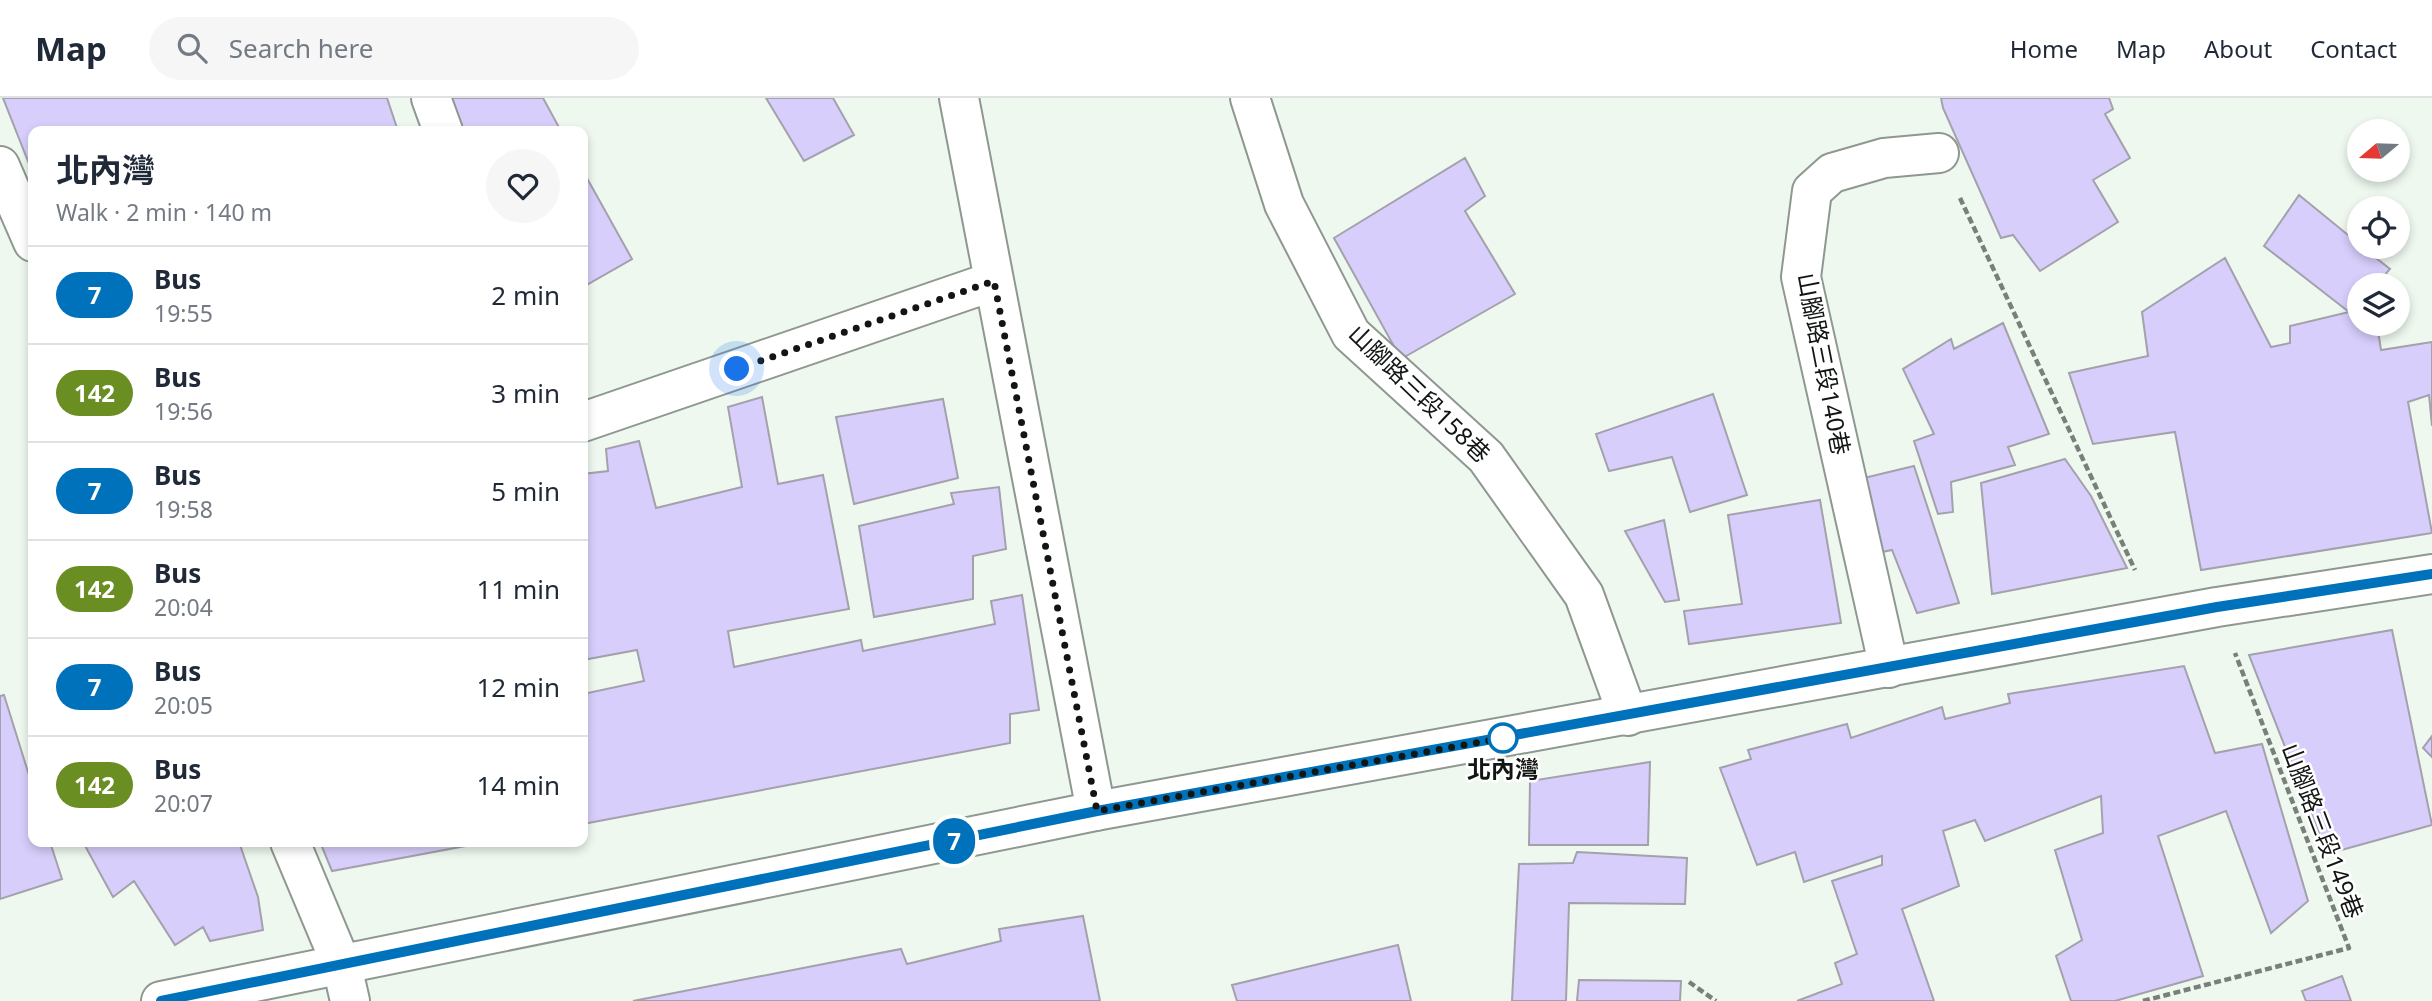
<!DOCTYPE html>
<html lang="en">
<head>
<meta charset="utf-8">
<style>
  body { margin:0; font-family:"Noto Sans","Noto Sans TC",sans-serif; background:#f6f6f7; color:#1f2937; height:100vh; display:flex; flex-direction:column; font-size:26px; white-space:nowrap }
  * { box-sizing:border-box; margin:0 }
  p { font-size:23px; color:#747a83 }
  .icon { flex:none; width:38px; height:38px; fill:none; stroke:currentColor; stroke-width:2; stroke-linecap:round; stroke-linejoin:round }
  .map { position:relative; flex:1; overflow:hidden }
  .side { position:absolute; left:28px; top:28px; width:560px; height:721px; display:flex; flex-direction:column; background:#fff; border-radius:14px; box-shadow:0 4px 10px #0003 }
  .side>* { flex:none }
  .badge { padding:0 14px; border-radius:23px; font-size:24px; line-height:46px }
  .needle { width:46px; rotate:251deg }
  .controls { position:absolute; left:2347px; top:21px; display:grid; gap:14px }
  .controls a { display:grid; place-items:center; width:63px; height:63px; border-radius:50%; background:#fff; box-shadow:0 4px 10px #0003; font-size:35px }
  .you { position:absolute; width:35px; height:35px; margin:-18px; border:5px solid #fff; border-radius:50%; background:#1a73e8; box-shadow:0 0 0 10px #1a73e833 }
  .map>.badge { position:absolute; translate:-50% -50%; box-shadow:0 0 0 4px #fff }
  .round { display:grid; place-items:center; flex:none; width:74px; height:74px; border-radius:37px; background:#f6f6f7 }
  .summary { display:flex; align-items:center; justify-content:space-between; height:119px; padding:0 28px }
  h1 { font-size:33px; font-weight:700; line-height:52px }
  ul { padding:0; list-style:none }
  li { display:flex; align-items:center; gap:21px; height:98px; padding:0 28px; border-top:2px solid #e0e1e3 }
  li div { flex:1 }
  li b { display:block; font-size:26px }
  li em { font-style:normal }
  li .badge { min-width:77px; font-weight:700; text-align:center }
  header { display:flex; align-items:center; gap:42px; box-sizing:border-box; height:98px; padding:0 35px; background:#fff; border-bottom:2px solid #e0e1e3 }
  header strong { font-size:33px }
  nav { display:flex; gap:38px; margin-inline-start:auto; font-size:24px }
  .search { width:490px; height:63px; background:#f6f6f7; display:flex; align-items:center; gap:18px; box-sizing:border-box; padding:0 24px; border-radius:38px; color:#747a83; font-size:26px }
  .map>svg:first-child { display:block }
</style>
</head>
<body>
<header>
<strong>Map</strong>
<div class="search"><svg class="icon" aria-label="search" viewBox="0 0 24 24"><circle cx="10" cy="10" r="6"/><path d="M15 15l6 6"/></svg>Search here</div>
<nav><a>Home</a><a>Map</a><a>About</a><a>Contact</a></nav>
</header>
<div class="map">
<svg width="2432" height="903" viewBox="0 0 2432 903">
  <rect width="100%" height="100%" fill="#eef8ef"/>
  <path fill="#d8cefc" stroke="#a3a1ac" stroke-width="2" d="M3,0H387L398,33H33V76Z
    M447,0H543L561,33H457Z
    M766,0H833L854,37L804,63Z
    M1941,0H2109L2113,11L2105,16L2130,60L2093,82L2118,124L2040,173L2013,137L2001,140L1943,10Z
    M1465,60L1485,98L1465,113L1515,196L1401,261L1334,140Z
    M583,73L632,161L583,189Z
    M2299,97L2359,146V149H2362L2390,171L2376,187H2359V226H2377L2381,252L2432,244V328L2429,297L2408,304L2432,435L2201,472L2175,334L2093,346L2069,275L2148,258L2142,214L2225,160L2271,249L2290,245V228L2349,214L2264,148Z
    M2003,225L2049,336L2008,349L2015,367L1951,384L1953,414L1938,416L1914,343L1934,336L1903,271L1951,241L1954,251Z
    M1713,296L1747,397L1690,414L1672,359L1609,373L1596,336Z
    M762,299L778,386L823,377L849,511L728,533L734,569L861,542L863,553L995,526L991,503L1022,497L1039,612L1010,616V645L583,726V596L644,583L637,552L583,562V376L608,373L606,351L639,343L656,410L742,389L728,309Z
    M943,301L958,380L854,406L836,319Z
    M2065,361L2091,398L2127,470L1992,496L1981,385Z
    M1914,368L1959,505L1917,515L1892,452L1882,454L1864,380Z
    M999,389L1006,451L973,458V501L874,519L859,428L954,406L951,395Z
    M1820,402L1841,525L1689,546L1684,513L1742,506L1728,417Z
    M1664,422L1679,502L1665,504L1625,433Z
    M2392,532L2432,727L2327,756L2249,557Z
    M2184,568L2215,655L2262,646L2308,803L2271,835L2226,713L2158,738L2203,878L2115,903H2071L2056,858L2082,842L2055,752L2103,735L2101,698L1985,743L1975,722L1943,733L1959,788L1902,811L1934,903H1797L1842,886L1835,865L1857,856L1832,783L1882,767V758L1804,784L1795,754L1757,767L1720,670L1751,661L1748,652L1847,626L1851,640L1942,609L1945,621L2010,605L2008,596Z
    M4,597L33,690V744H50L62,781L0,801V598Z
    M2432,638V659L2423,650Z
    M1650,664L1648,747H1529L1530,683Z
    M83,744H239L258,799L263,832L210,843L203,829L175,847L134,783L113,799Z
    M320,744H487L332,773Z
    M1577,754L1687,760L1685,806L1569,805L1566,903H1512L1519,766L1573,765Z
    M1083,818L1100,903H633L901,851L907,866L1001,843L999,831Z
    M1398,847L1411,903H1237L1232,887Z
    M2342,878L2351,903H2306L2302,893Z
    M1579,882L1681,883L1680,903H1577Z"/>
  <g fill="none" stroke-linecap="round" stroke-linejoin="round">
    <defs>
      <path id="minor" d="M431,0L443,33
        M959,0L1096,713
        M1250,0L1284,106L1351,236L1486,359L1584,497L1628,618
        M0,68L33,144
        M583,324L994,183
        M1889,570L1801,179L1812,93L1832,75L1884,60L1939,55
        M290,744L342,868L350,903"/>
      <path id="major" d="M161,903L1096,713L2217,509L2432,476"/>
    </defs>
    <use href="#minor" stroke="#8f9890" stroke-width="42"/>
    <use href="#major" stroke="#8f9890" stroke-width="42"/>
    <path stroke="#79807a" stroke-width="4.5" stroke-dasharray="7 3.5" stroke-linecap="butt" d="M1960,100L2135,472
      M1689,884L1716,903
      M2143,903L2349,850L2235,555"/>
    <use href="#minor" stroke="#fff" stroke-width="38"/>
    <use href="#major" stroke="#fff" stroke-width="38"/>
  </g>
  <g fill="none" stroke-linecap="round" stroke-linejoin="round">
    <defs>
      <path id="line" d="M161,903L1097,713L2217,509L2432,476"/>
    </defs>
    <use href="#line" stroke="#fff" stroke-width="16"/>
    <use href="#line" stroke="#0072bc" stroke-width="10"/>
    <path stroke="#121613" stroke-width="7" stroke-dasharray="0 12.6" d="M737,271L994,183L1097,713L1503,640"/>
  </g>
  <circle fill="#fff" stroke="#0072bc" stroke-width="3.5" cx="1503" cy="640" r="14"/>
  <g text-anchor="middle" stroke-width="5" stroke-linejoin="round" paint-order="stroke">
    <g font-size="24" fill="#121613" stroke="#fff">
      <text transform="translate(1823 266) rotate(79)" y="8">山腳路三段140巷</text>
      <text transform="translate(1419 296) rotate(44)" y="8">山腳路三段158巷</text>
      <text transform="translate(2322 733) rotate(69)" y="8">山腳路三段149巷</text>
    </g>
    <g font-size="24" font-weight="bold" fill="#121613" stroke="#fff">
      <text x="1503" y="680">北內灣</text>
    </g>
  </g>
</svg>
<div class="controls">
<a><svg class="needle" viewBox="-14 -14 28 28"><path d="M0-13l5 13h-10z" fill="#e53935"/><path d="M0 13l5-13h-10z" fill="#747a83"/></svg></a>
<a><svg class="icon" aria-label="locate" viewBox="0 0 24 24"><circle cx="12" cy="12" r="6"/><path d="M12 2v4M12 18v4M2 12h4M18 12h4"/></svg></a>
<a><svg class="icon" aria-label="layers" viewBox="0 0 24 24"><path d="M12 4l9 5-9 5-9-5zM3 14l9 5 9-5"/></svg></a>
</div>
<div class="you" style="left:737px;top:271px"></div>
<b class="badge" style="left:954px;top:743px;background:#0072bc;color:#fff">7</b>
<section class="side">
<div class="summary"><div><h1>北內灣</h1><p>Walk · 2 min · 140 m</p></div><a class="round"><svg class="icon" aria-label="heart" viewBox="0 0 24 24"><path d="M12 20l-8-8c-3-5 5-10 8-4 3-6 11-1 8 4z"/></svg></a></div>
<ul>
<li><span class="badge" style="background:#0072bc;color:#fff">7</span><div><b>Bus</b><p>19:55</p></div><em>2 min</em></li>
<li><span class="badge" style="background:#6b8e23;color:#fff">142</span><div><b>Bus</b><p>19:56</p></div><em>3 min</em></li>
<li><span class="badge" style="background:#0072bc;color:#fff">7</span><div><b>Bus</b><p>19:58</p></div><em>5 min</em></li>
<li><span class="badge" style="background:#6b8e23;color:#fff">142</span><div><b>Bus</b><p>20:04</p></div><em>11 min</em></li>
<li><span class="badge" style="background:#0072bc;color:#fff">7</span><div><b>Bus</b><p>20:05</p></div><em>12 min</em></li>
<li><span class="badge" style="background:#6b8e23;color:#fff">142</span><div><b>Bus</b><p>20:07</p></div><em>14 min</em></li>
</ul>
</section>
</div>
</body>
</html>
